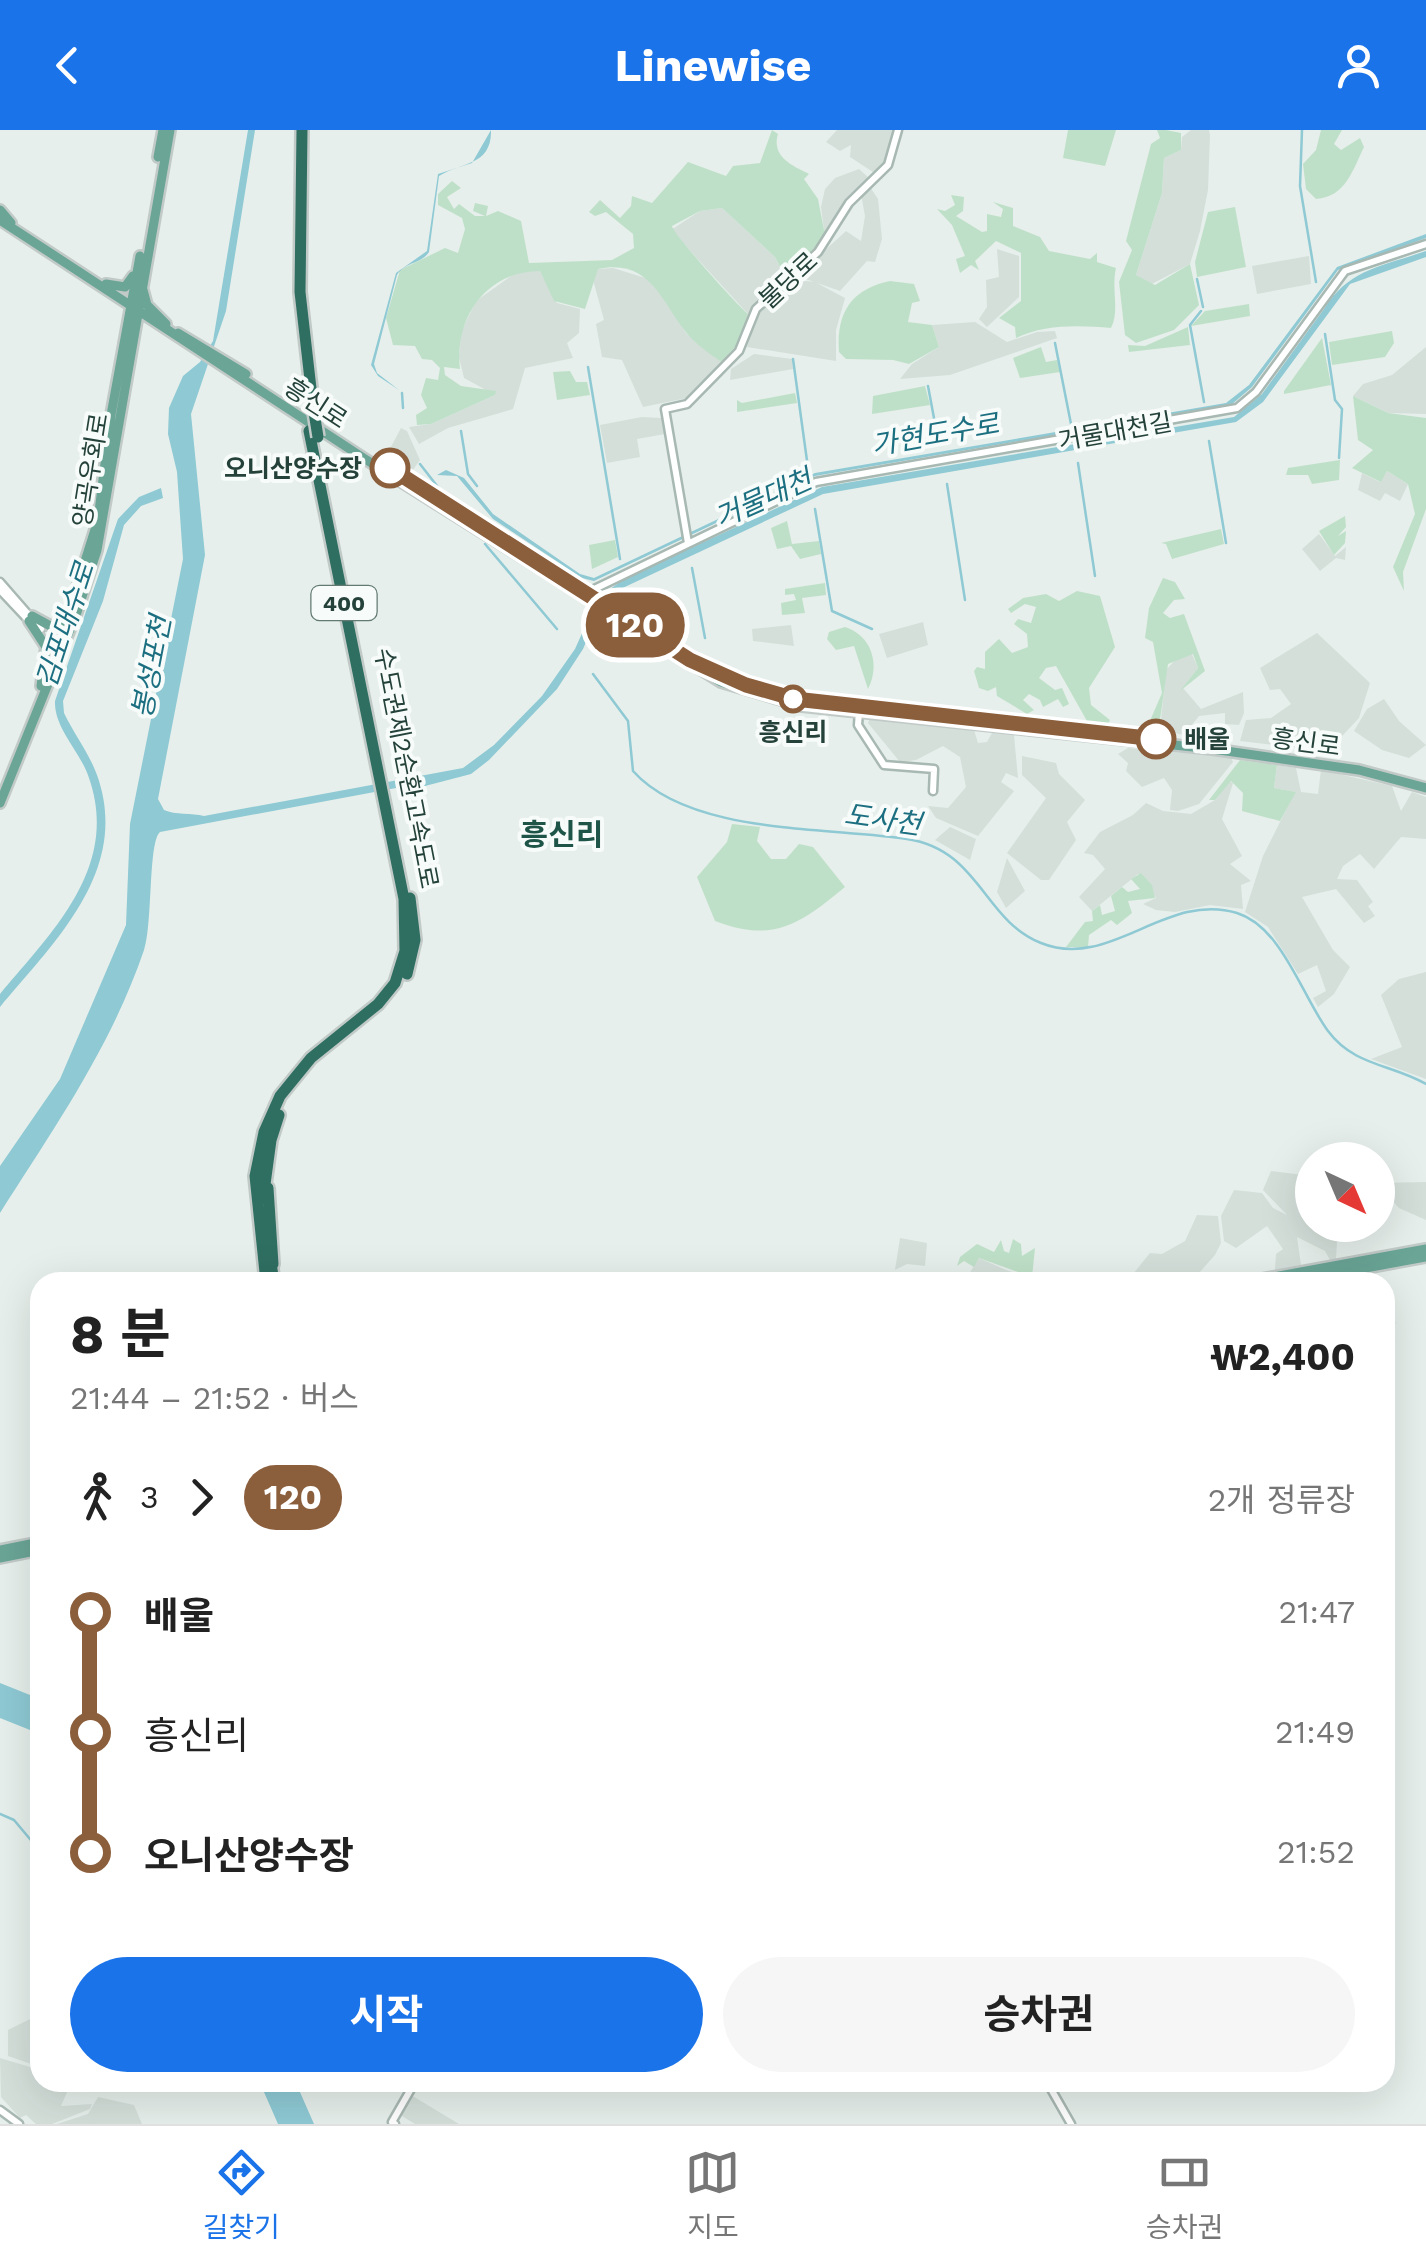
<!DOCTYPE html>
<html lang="ko">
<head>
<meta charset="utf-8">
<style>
  body { margin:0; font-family:"Work Sans","Noto Sans KR",sans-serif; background:#f6f6f6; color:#222; height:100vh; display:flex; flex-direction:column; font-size:38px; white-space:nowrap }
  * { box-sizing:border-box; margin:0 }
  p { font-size:32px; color:#767676 }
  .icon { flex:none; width:55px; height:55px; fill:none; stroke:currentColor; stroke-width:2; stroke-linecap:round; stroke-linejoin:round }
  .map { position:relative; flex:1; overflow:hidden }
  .drawer { position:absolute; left:30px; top:1142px; width:1365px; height:820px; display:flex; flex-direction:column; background:#fff; border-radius:30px; box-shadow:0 10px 40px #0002 }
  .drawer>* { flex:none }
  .badge { padding:0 20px; border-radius:32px; font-size:35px; line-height:65px }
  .needle { width:65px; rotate:136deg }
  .buttons { position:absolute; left:1295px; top:1012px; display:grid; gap:20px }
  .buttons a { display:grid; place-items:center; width:100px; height:100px; border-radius:50%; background:#fff; box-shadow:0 10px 40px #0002; font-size:50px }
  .map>.badge { position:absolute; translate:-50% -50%; box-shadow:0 0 0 5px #fff }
  .legs { display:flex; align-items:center; gap:15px; height:110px; padding:0 40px; font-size:32px }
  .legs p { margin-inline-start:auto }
  .summary { display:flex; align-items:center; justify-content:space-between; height:170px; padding:0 40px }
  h1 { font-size:55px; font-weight:700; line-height:75px }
  .action { display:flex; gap:20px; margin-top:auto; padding:20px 40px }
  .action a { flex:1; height:115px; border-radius:60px; background:#1a73e8; color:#fff; font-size:40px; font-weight:700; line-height:115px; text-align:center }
  .action a+a { background:#f6f6f6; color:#222 }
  ul { padding:0 40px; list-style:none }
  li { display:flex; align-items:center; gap:35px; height:120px; font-size:38px }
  li i { display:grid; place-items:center; width:15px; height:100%; margin:0 12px; background:currentColor }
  li i::after { content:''; width:25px; height:25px; margin:-12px; border:8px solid; border-radius:50%; background:#fff }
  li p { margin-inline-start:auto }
  li:first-child i { background:linear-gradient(#0000 50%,currentColor 0) }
  li:last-child i { background:linear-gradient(currentColor 50%,#0000 0) }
  header { display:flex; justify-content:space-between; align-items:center; height:130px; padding:0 40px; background:#1a73e8; color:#fff; font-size:45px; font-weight:700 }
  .tab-bar { display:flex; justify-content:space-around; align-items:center; height:140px; border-top:2px solid #e0e0e0; background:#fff; font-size:28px; color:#767676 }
  .tab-bar a { display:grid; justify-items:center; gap:5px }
  .tab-bar .active { color:#1a73e8 }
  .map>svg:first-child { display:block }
</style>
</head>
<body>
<header><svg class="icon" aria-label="back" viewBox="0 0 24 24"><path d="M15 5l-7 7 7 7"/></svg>Linewise<svg class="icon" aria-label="person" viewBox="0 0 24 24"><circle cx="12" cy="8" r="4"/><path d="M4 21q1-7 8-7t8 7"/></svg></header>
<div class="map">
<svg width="1426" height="1994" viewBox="0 0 1426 1994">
  <rect width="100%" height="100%" fill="#e6efeb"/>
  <path fill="#d4dfda" d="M837,0H896L889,28L873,42L850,27L851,15L840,21L826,12Z
    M1191,0H1209L1210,5L1208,60L1200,101L1190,134L1150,155L1136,145L1162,63L1164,28L1181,20L1182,7Z
    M859,39L870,49L829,104L824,100L821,77L825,59L835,48Z
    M870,57L878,69L882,109L875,132L867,131L840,161L797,146L846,101L861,111L865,86L861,64Z
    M722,78L775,127L785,146L748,184L671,100L700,81Z
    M997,119L1019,126V167L987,197L979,189L987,177L986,150L999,147Z
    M1309,126L1311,154L1257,164L1252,136Z
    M613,138L652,150L686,203L721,232L687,268L643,277L622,230L602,227L596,194L604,190L592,146L598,139Z
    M518,141H540L557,173L580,179L579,203L567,213L573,228L525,238L513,279L448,298L419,314L409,297L431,294L495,265L464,248L459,227L461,202L476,171Z
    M796,150L815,152L845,168L836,200V231L747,217L756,183Z
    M975,192L1007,212L1037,202L1055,201L1057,208L950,245L900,249L912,234L939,217L932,195Z
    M1426,217V284L1388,283L1353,266L1363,254L1392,245Z
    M754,224L792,229L793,239L730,250L731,239Z
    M642,287L661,288L665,304L637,309L640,327L607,333L600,295Z
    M401,298L407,301L420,330L410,344L385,328Z
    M1387,341L1408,354L1400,371L1385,363L1380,371L1358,360L1362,343L1380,352Z
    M1319,404L1335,426L1346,417L1345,430L1336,428L1320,441L1302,419Z
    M923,492L928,515L887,528L879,504Z
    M791,495L794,516L753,511L752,499Z
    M1317,503L1370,553L1359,588L1328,621L1240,611L1246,590L1271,588L1291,574L1280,559L1270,560L1260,538Z
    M1191,522L1198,538L1183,558L1201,579L1243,562L1244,583L1239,595L1225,594V583L1199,586L1191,596L1199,600V608L1160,600L1166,540L1179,526Z
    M1384,569L1399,591L1426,615L1409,628L1382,620L1354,601L1367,579Z
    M870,588L974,600L978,613L987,612L993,601L1014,605L1018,648L1006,643L1001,652L1014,661L978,706L936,688L928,676L948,678L966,657L960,627L943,616L916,630L900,632L868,593Z
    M1128,618L1231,627L1233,632L1199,674L1178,681L1170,680L1172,660L1164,648L1142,657L1126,641L1128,633L1118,624Z
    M1022,626L1056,633L1059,644L1085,670L1067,692L1076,710L1049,750H1041L1007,723L1046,668L1022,645Z
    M1277,635L1296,638L1301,662L1318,664L1321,640L1392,656L1401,681L1412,662L1426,667V709L1401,707L1374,739L1360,724L1343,736L1337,749L1357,750L1373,772L1368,776L1375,786L1364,793L1336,759L1302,767L1333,820L1350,837L1334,864L1318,877L1313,868L1326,861L1317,835L1298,844L1268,797L1245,782L1263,726L1295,662L1274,658Z
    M1229,651L1233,653L1222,689L1242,726L1230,734L1251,751L1241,755L1243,779L1210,775L1175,782L1156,780L1143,774L1156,768L1138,744L1092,781L1079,767L1105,739L1093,725L1084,723L1100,702L1133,685L1146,673L1163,681L1191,684L1215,670Z
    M950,697L976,709L970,730L935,710Z
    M1007,728L1025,761L1006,778L997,762Z
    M1426,842V949L1371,929L1402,917L1381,865L1399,849Z
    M1271,1041L1312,1046V1095H1338L1336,1129L1330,1130L1325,1121L1297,1107L1301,1135L1275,1140L1276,1124L1283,1119L1267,1096L1236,1118L1224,1111L1221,1086L1234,1060L1262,1063L1273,1078L1287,1085L1263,1060Z
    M1426,1052V1090L1399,1078L1386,1064L1378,1070V1079V1053Z
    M1197,1085L1218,1086L1221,1113L1215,1125L1191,1152H1139L1133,1144L1150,1123L1162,1124L1185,1111Z
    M900,1108L927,1113L925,1136L907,1134L895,1140Z
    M979,1128L1006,1140L1043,1152H964Z
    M30,1889L40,1895V1906L33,1911L40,1919V1937L8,1926V1900Z
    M0,1928L40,1940V1952L60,1953L68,1960L61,1976L92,1974L90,1979L52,1994H36L26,1985L20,1988L1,1967Z
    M411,1965L459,1994H415L399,1984Z
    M98,1967L134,1975L142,1994H57L88,1984Z"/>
  <path fill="#bfe0c8" d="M772,0L778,4C771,27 793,36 809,44L804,49L818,69L824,100L829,104L785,146L775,127L722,78L700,81L672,96C674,105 738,176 748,184L739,213L721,232C709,223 695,214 685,201C661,170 649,128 598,139L585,179L554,171L540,141C487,141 454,187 460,239L444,237L445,245L461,256L496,261L495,265L431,294L417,295L416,285L427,278L421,265L426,248L438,250L440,238L432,230L422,229L415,216L393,215L386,188L400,140L445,118L458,123L465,99L462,88L438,75V64L452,51L461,58L447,67L454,79L459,74L475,86H485L473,81L475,73L488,76L486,86L498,81L521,91L529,133L612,130L634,118L633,104L606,82L595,86L589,82L600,70L620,88L631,76L632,66L652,73L688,32L726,46L733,36L760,33Z
    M1068,0H1116L1105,36L1063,28Z
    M1166,0L1181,3V20L1164,28L1162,63L1136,145L1155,155L1190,134L1199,175L1174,200L1136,213L1125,205L1119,152L1132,120L1126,111L1151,14L1160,8L1157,0Z
    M1321,0H1342L1334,14L1341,20L1360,8L1364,17C1353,39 1346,67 1316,69L1306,59L1303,34L1316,20Z
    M951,65L964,67L963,81L956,86L982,102L987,101V84L1001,87L1003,79L993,72L1013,78V96L1040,107L1049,121L1090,129L1097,123V132L1116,138C1111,159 1120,181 1111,198C1080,195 1044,194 1016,208L1015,197L999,188L1021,171V123L996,111L975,131L979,140L971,135L960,143L956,129L965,126L952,95L937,79L945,81L955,75Z
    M1235,77L1246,137L1197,147L1195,132L1208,82Z
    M890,151L914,154L920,171L912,173L908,192L932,195L939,217L909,234L893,230L846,229L839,222C836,182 852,159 890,151Z
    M1249,174L1250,186L1191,196L1205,181Z
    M1188,197L1190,215L1129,222L1128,215L1145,216Z
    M1392,201L1394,213L1385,227L1332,235L1329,212Z
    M1322,208L1331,255L1284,264V261Z
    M1041,217L1046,232L1057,230L1060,242L1020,248L1013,228Z
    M570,241L576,252H587L590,265L557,270L553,242Z
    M925,256L930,275L872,284L873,266Z
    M795,263L797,273L737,282V270L742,273Z
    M1353,266L1388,283L1426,288V379L1403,442L1404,461L1393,437L1415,384L1408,354L1387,341L1381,352L1352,338L1373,320L1358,310Z
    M1340,330L1339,350L1312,354L1308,345H1286L1288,338Z
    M1345,386L1346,397L1338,406L1346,401L1345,413L1334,425L1319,401Z
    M787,391L792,414L819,411L821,424L800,429L791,416L777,419L771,398Z
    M1221,399L1224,414L1172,429L1166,414L1161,413Z
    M615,410L618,427L592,439L589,415Z
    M1163,448L1175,452L1185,469L1174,470L1163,483L1170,488L1184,484L1205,541L1180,561L1198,538L1193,524L1168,534L1158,603L1141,599L1149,593L1162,563L1153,512L1145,508L1149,478Z
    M825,453L826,465L802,468L805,483L782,485L781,473L796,470L794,464L785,465V459Z
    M1077,461L1100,466L1115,517L1089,558L1091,575L1110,590L1106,599L1035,592V588L1087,591L1056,536L1046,538L1039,548L1055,560L1062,558L1069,574L1063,577L1058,569L1043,577L1040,570L1029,564L1023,570L1034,580L1027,584L997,566L996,557L988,561L979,558L974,541L977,537L985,539V522L999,509L1012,523L1028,517L1027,504L1014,494L1018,489L1031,493L1036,477L1025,474L1011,483L1008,479L1023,468L1046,464L1059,471Z
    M845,497C873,506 880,536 868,559L854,516L836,520L827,509L829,502Z
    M1240,630L1277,635L1274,658L1296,662L1280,691L1242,681L1243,663L1231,651L1215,670H1209Z
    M732,694L760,697L757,711L771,729H786L799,714L813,717L845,757C799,795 773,813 715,791L697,747L727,712Z
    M1141,743L1152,755L1155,768L1128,771L1132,783L1117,795L1111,790L1089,805L1088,817H1066L1085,792L1093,791L1092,781L1100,775L1102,785L1115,781L1111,766L1122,757L1128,762L1140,759L1131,749Z
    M1013,1109L1021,1114L1022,1126L1035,1118L1032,1147L979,1128L974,1137L964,1131L957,1136L960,1127L977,1114L994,1122L1001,1110L1004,1121L1009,1123Z"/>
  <path fill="#8ec9d4" d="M248,0H255L226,181L191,284L205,425L158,669L164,680C175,685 192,683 204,686L463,638L494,615L542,566L575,519L598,468L624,449L822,357L1234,287L1262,264L1324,179C1349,139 1380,137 1426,121V127L1350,154L1263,272L1236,292L823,364L614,462L604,470L583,519L557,559L489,630L471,644L402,662L396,658L160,702C148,712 153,794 144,820C111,917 54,998 0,1083V1036L60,949L126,795L130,694L183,429L177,342L168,304L169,278L183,246L200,232L213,211Z
    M491,0C492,36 461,32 439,46L429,122C421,134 405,132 397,145L374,234L377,243L399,260L378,246L371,235L396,143L427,121L438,44L472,33Z
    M1426,104V108L1338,140L1252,257L1231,275L815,346L594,451L582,448L493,389L457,346L437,345L446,340L464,348L493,384L580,444L594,448L815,343L1226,273L1249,255L1337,137Z
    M161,358L163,368L141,376L124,395L103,471L63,571L64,583C74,604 89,623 97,645C131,740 55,811 0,877V864C52,802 120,737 89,648C81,622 54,599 55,571L118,389L139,367Z
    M0,1553L40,1569V1604L0,1588Z
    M260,1953H296L314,1994H278Z"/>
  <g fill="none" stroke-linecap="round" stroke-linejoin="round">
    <path stroke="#8ec9d4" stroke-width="2.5" d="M1302,0L1300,56L1316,152
      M1197,149L1203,177
      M1201,181L1190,195L1204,272
      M1325,204L1335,270L1342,279L1339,328
      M1055,213L1071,294
      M793,229L808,338
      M588,237L620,429
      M928,256L939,315
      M402,263L403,278
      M461,301L468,344L477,356
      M1209,311L1226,413
      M1078,333L1095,446
      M420,334L448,370
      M947,354L965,470
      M815,379L832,481L872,499
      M485,414L557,499
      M692,438L705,508
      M593,544L628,591L633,641C690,705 828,697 907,709C980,720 983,790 1041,813C1110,841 1166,761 1237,783C1282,797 1302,866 1328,901C1354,936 1391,934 1426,954
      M1385,1231L1394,1193
      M0,1684L14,1690L40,1721"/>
    <defs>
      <path id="minor" d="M688,413L665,279L687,274L739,221L756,179L818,122L849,73L888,35L898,0
        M0,452L41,499
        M0,460L31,493
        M582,465L816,352L1237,278L1256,262L1345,141L1426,114
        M859,581L858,595L884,635L934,639L933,661
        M1047,1952L1071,1994
        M0,1980L19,1994
        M395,1994L392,1992L415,1952"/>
      <path id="major" d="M158,27L163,0
        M0,80L11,93
        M0,90L365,329L721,552L802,576L1212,619L1359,640L1426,658
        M106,154L125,157L133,146
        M143,160L147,175L166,194
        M178,203L246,244
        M32,486L54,498L64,491
        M29,491L46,517L41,556
        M63,501L98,390L111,285L140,126
        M0,673L77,482L97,420L170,0
        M1246,1152L1426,1119
        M1289,1152L1426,1127
        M0,1420L40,1412
        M0,1428L40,1420"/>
      <path id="highway" d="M302,0L300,162L313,276
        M407,844L415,810L410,768
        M268,1058L273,1134
        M263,1069L271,1010L279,985
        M270,1127L274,1152
        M266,1152L255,1046L264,1002L280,966L311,928L378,874L395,853L405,821L404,769L309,301"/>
    </defs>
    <use href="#minor" stroke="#a8b8b2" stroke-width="11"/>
    <use href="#major" stroke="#c2cac8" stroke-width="14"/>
    <use href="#highway" stroke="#c2cac8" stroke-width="16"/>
    <use href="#minor" stroke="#fff" stroke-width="6"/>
    <use href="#major" stroke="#6aa596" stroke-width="9"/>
    <use href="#highway" stroke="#2f6f62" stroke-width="11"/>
    <defs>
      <path id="highway-bridge" d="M313,276L318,307"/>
    </defs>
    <use href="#highway-bridge" stroke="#c2cac8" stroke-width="16" stroke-linecap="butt"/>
    <use href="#highway-bridge" stroke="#2f6f62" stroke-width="11"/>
  </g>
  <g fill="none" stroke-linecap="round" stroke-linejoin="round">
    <defs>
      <path id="line-1" d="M390,338L690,530L746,555L795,569L1156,609"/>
    </defs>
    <use href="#line-1" stroke="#fff" stroke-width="22"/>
    <use href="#line-1" stroke="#8b5e3c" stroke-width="15"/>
  </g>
  <g fill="#fff" stroke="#8b5e3c" stroke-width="5">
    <circle cx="390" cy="338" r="18"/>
    <circle cx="793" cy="569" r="12"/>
    <circle cx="1156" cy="609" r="18"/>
  </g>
  <g text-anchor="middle" stroke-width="8" stroke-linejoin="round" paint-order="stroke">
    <rect fill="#f7fbf9" stroke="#637a73" stroke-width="2.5" x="311.5" y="456" width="65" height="34" rx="8"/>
    <g font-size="22" font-weight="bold" fill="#24423a">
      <text x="344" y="481">400</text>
    </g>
    <g font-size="25" fill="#24423a" stroke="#f7fbf9">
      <text transform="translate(788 150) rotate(-43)" y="9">불당로</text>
      <text transform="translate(316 273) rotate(33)" y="9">흥신로</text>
      <text transform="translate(1115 301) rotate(-10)" y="9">거물대천길</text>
      <text transform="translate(90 340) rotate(-81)" y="9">양곡우회로</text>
      <text transform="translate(1306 612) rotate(8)" y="9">흥신로</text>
      <text transform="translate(407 638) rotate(79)" y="9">수도권제2순환고속도로</text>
    </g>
    <g font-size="25" font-weight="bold" fill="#24423a" stroke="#f7fbf9" text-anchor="end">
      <text x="362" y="347">오니산양수장</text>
      <text x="793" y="611" text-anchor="middle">흥신리</text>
      <text x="1184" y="618" text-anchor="start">배울</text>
    </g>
    <g font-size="28" font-style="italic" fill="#1c6f80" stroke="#f7fbf9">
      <text transform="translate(935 304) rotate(-10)" y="10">가현도수로</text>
      <text transform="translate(763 368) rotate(-24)" y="10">거물대천</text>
      <text transform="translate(65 495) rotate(-72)" y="10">김포대수로</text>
      <text transform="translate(151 537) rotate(-79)" y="10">봉성포천</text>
      <text transform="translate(883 689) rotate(8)" y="10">도사천</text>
    </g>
    <g font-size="30" font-weight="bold" fill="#1f5548" stroke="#f7fbf9">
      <text x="562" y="715">흥신리</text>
    </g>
  </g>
</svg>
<div class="buttons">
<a><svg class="needle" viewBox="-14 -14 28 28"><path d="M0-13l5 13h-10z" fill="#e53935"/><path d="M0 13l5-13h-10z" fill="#767676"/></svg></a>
</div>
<b class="badge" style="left:635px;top:495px;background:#8b5e3c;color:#fff">120</b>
<section class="drawer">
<div class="summary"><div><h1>8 분</h1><p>21:44 – 21:52 · 버스</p></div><b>₩2,400</b></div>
<div class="legs"><svg class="icon" aria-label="walk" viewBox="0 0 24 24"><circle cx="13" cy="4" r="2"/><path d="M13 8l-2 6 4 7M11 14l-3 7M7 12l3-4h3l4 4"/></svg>3<svg class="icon" aria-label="forward" viewBox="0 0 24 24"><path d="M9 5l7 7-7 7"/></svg><b class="badge" style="background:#8b5e3c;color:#fff">120</b><p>2개 정류장</p></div>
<ul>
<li><i style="color:#8b5e3c"></i><b>배울</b><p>21:47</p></li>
<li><i style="color:#8b5e3c"></i><span>흥신리</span><p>21:49</p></li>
<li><i style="color:#8b5e3c"></i><b>오니산양수장</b><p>21:52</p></li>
</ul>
<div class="action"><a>시작</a><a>승차권</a></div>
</section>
</div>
<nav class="tab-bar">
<a class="active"><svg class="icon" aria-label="directions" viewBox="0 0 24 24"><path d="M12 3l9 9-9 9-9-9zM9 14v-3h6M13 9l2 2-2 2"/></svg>길찾기</a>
<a><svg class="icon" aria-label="map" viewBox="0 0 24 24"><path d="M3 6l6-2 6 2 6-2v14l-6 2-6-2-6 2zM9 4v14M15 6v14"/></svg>지도</a>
<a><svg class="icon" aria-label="tickets" viewBox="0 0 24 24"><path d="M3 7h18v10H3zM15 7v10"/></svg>승차권</a>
</nav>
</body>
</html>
